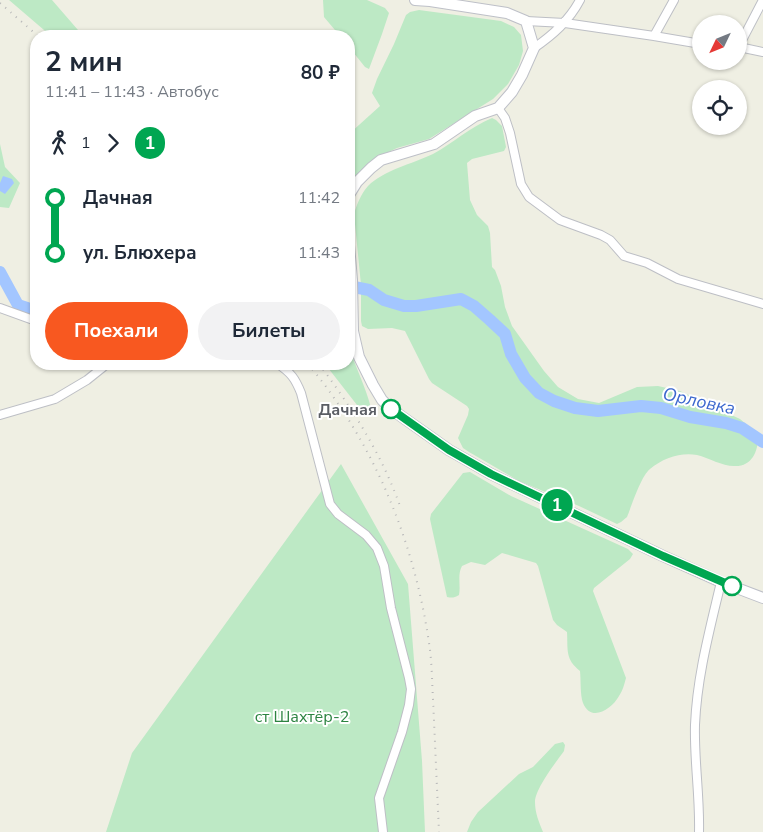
<!DOCTYPE html>
<html lang="ru">
<head>
<meta charset="utf-8">
<style>
  body { margin:0; font-family:"Nunito Sans",sans-serif; background:#f2f2f3; color:#1f2937; height:100vh; display:flex; flex-direction:column; font-size:19px; white-space:nowrap }
  * { box-sizing:border-box; margin:0 }
  p { font-size:16px; color:#747a83 }
  .icon { flex:none; width:28px; height:28px; fill:none; stroke:currentColor; stroke-width:2; stroke-linecap:round; stroke-linejoin:round }
  .map { position:relative; flex:1; overflow:hidden }
  .panel { position:absolute; left:30px; top:30px; width:325px; height:340px; display:flex; flex-direction:column; background:#fff; border-radius:20px; box-shadow:0 1px 4px #0004 }
  .panel>* { flex:none }
  .badge { padding:0 10px; border-radius:16px; font-size:18px; line-height:32px }
  .needle { width:32px; rotate:227deg }
  .buttons { position:absolute; left:692px; top:15px; display:grid; gap:10px }
  .buttons a { display:grid; place-items:center; width:55px; height:55px; border-radius:50%; background:#fff; box-shadow:0 1px 4px #0004; font-size:25px }
  .map>.badge { position:absolute; translate:-50% -50%; box-shadow:0 0 0 2px #fff }
  .legs { display:flex; align-items:center; gap:8px; height:55px; padding:0 15px; font-size:16px }
  .legs p { margin-inline-start:auto }
  .summary { display:flex; align-items:center; justify-content:space-between; height:85px; padding:0 15px }
  h1 { font-size:28px; font-weight:700; line-height:38px }
  .cta { display:flex; gap:10px; margin-top:auto; padding:10px 15px }
  .cta a { flex:1; height:58px; border-radius:30px; background:#f85820; color:#fff; font-size:20px; font-weight:700; line-height:58px; text-align:center }
  .cta a+a { background:#f2f2f3; color:#1f2937 }
  ul { padding:0 15px; list-style:none }
  li { display:flex; align-items:center; gap:18px; height:55px; font-size:19px }
  li i { display:grid; place-items:center; width:8px; height:100%; margin:0 6px; background:currentColor }
  li i::after { content:''; width:12px; height:12px; margin:-6px; border:4px solid; border-radius:50%; background:#fff }
  li p { margin-inline-start:auto }
  li:first-child i { background:linear-gradient(#0000 50%,currentColor 0) }
  li:last-child i { background:linear-gradient(currentColor 50%,#0000 0) }
  .map>svg:first-child { display:block }
</style>
</head>
<body>
<div class="map">
<svg width="763" height="832" viewBox="0 0 763 832">
  <rect width="100%" height="100%" fill="#efefe3"/>
  <path fill="#bde9c5" d="M9,0H52L78,30L77,36H51Z
    M323,0H367L385,8L389,13L382,34L369,69L365,67L349,47V36H340L324,17Z
    M419,10L501,21L514,27L521,35L523,51L519,65L508,84L493,99L429,139L397,148L380,156L358,174L349,185V134L380,106L372,93L377,79L394,44L406,15L410,12Z
    M492,118L496,120L502,126L506,147L504,151L472,159L467,163L470,200L477,215L488,226L490,233L492,267L495,270L501,286L505,307L512,326L544,371L558,387L578,399L599,403L637,387L658,386L680,391L740,419L758,434C759,449 753,467 734,466C722,466 709,458 697,455C681,452 663,458 650,469C641,476 632,505 627,517L621,522L617,524L579,506L519,481L469,452L463,448L458,438L468,415L469,409L467,406L432,383L429,379L405,331L392,328L368,329L362,326L361,321V285L354,214C357,204 361,194 368,186C384,170 412,164 433,154C453,143 470,127 492,118Z
    M0,144L5,167L20,183L9,208L0,207Z
    M349,346C355,367 366,387 371,408L369,413L364,414L325,364H349Z
    M341,464L408,584L422,761L425,832H106L132,753Z
    M470,472L511,496L628,549L633,554L630,559L594,588L593,591L626,678C624,685 623,690 619,696C612,709 591,723 583,703C580,695 581,680 580,671C565,659 568,650 567,632L557,625L553,620L538,566L536,563L502,553L485,565L471,562L462,566C457,575 461,585 459,595C454,598 452,598 447,597L433,533L430,519L431,514L463,473Z
    M563,742L565,745L564,751C556,762 535,789 535,802C535,813 539,822 543,832H467L471,822L478,812L519,774L533,767L555,744Z"/>
  <path fill="#a3c6ff" d="M3,176L12,179L14,183L5,194L0,191V183Z"/>
  <g fill="none" stroke-linecap="round" stroke-linejoin="round">
    <path stroke="#a3c6ff" stroke-width="12" d="M0,272L18,305L36,311
      M349,286L369,290L384,300L404,306H416L461,299L474,306L490,320L505,334L511,354L525,378L539,393L554,401L575,408L598,411L641,406L661,408L690,417L726,423L742,428L763,442"/>
    <defs>
      <path id="street" d="M526,21L565,23L654,36L701,44
        M654,36L674,0
        M739,46L763,0
        M739,47L763,52
        M534,48C553,35 569,21 580,0
        M498,108L505,118L510,133L521,184L529,197L560,220L601,235L610,240L624,256L647,263L678,279L763,304
        M0,308L36,321
        M278,364C291,373 295,378 301,393L330,504L338,514L366,535L377,548L384,566L391,608L409,678L411,689L409,705L402,732L379,798L383,832
        M0,415L55,399L87,380L107,364
        M699,832C700,796 694,761 695,725C697,676 710,629 721,582"/>
      <path id="secondary" d="M349,195L357,182L371,168L381,160L434,144L475,116L498,108L512,92L522,75L534,48L526,21L507,13L430,1L415,0
        M349,245L352,280L353,331L359,357L373,385L382,400L391,409L449,450L491,474L663,556L721,582L763,598"/>
    </defs>
    <use href="#street" stroke="#bdbfc5" stroke-width="10"/>
    <use href="#secondary" stroke="#bec0c8" stroke-width="12"/>
    <use href="#street" stroke="#fff" stroke-width="8"/>
    <use href="#secondary" stroke="#fff" stroke-width="10"/>
    <path stroke="#b7b7b8" stroke-width="2" stroke-dasharray="1 6" stroke-linecap="butt" d="M0,3L38,36
      M308,364C376,445 416,546 430,650C432,666 432,683 433,699C435,743 437,788 439,832
      M319,364C352,408 383,456 401,509"/>
  </g>
  <g fill="none" stroke-linecap="round" stroke-linejoin="round">
    <defs>
      <path id="line-1" d="M391,409L449,450L491,474L663,556L732,586"/>
    </defs>
    <use href="#line-1" stroke="#fff" stroke-width="11"/>
    <use href="#line-1" stroke="#00a651" stroke-width="8"/>
  </g>
  <g fill="#fff" stroke="#00a651" stroke-width="2.5">
    <circle cx="391" cy="409" r="9"/>
    <circle cx="732" cy="586" r="9"/>
  </g>
  <g text-anchor="middle" stroke-width="4" stroke-linejoin="round" paint-order="stroke">
    <g font-size="16" font-weight="bold" fill="#5b5e65" stroke="#fff" text-anchor="end">
      <text x="377" y="415">Дачная</text>
    </g>
    <g font-size="16" fill="#2c8341" stroke="#fff">
      <text x="302" y="722">ст Шахтёр-2</text>
    </g>
    <g font-size="18" font-style="italic" fill="#3b67ce" stroke="#fff">
      <text transform="translate(699 401) rotate(12)" y="6">Орловка</text>
    </g>
  </g>
</svg>
<div class="buttons">
<a><svg class="needle" viewBox="-14 -14 28 28"><path d="M0-13l5 13h-10z" fill="#e53935"/><path d="M0 13l5-13h-10z" fill="#747a83"/></svg></a>
<a><svg class="icon" aria-label="locate" viewBox="0 0 24 24"><circle cx="12" cy="12" r="6"/><path d="M12 2v4M12 18v4M2 12h4M18 12h4"/></svg></a>
</div>
<b class="badge" style="left:557px;top:505px;background:#00a651;color:#fff">1</b>
<section class="panel">
<div class="summary"><div><h1>2 мин</h1><p>11:41 – 11:43 · Автобус</p></div><b>80 ₽</b></div>
<div class="legs"><svg class="icon" aria-label="walk" viewBox="0 0 24 24"><circle cx="13" cy="4" r="2"/><path d="M13 8l-2 6 4 7M11 14l-3 7M7 12l3-4h3l4 4"/></svg>1<svg class="icon" aria-label="forward" viewBox="0 0 24 24"><path d="M9 5l7 7-7 7"/></svg><b class="badge" style="background:#00a651;color:#fff">1</b></div>
<ul>
<li><i style="color:#00a651"></i><b>Дачная</b><p>11:42</p></li>
<li><i style="color:#00a651"></i><b>ул. Блюхера</b><p>11:43</p></li>
</ul>
<div class="cta"><a>Поехали</a><a>Билеты</a></div>
</section>
</div>
</body>
</html>
